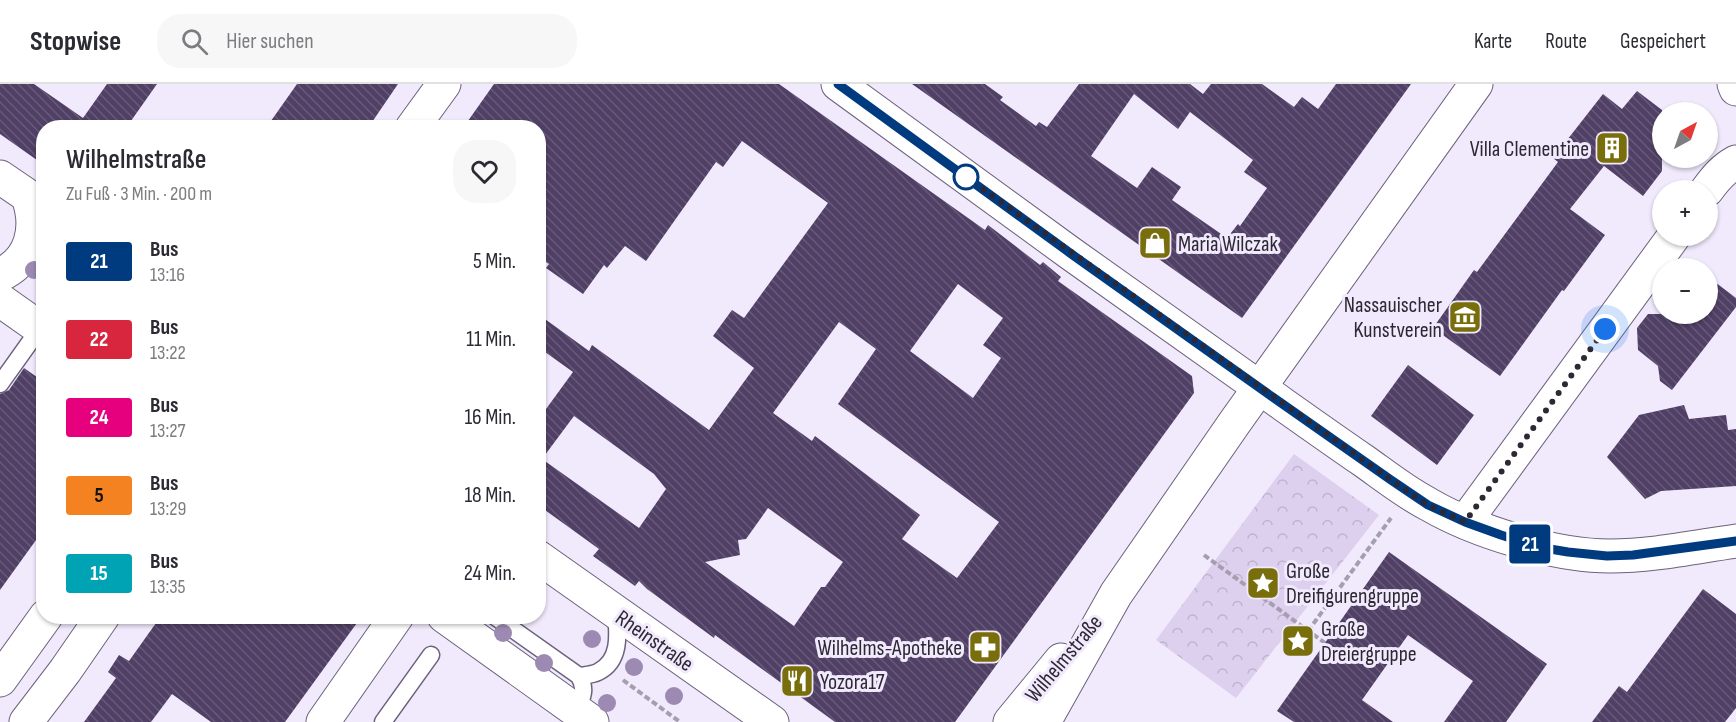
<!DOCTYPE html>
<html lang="de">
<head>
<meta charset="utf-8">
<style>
  body { margin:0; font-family:"Sofia Sans Condensed",sans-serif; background:#f7f7f7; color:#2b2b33; height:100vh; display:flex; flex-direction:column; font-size:22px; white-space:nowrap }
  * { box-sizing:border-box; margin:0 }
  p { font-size:20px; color:#7c7c81 }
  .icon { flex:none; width:33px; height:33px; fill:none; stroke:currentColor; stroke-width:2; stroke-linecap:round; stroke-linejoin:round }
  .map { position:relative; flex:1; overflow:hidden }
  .panel { position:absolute; left:36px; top:36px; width:510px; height:504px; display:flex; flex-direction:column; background:#fff; border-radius:24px; box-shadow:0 2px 4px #0004 }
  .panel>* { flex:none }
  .badge { padding:0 12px; border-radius:4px; font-size:21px; line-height:39px }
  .needle { width:39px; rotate:40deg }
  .controls { position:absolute; left:1652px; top:18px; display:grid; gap:12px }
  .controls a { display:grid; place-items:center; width:66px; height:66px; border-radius:50%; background:#fff; box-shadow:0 2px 4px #0004; font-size:30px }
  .you { position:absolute; width:30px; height:30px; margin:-15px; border:4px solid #fff; border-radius:50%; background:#1a73e8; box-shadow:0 0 0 9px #1a73e833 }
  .map>.badge { position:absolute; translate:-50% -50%; box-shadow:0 0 0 3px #fff }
  .round { display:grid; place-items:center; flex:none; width:63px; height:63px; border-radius:24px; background:#f7f7f7 }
  .head { display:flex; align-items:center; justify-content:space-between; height:102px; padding:0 30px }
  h1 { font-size:28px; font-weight:600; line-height:45px }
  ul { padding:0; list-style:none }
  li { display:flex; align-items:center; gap:18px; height:78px; padding:0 30px }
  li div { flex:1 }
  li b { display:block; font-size:22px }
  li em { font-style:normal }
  li .badge { min-width:66px; font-weight:700; text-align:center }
  header { display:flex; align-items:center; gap:36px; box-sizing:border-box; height:84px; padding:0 30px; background:#fff; border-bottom:2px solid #e1e1e2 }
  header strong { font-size:28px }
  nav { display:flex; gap:33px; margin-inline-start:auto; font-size:21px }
  .search { width:420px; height:54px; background:#f7f7f7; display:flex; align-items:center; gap:15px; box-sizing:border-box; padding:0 21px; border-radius:24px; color:#7c7c81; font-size:22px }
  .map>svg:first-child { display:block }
</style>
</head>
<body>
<header>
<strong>Stopwise</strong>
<div class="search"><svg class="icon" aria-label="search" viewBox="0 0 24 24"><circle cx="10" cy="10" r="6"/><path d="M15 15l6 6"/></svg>Hier suchen</div>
<nav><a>Karte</a><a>Route</a><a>Gespeichert</a></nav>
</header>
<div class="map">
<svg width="1736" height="638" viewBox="0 0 1736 638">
  <defs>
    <pattern id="park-crowns" width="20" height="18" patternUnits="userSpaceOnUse" patternTransform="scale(1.5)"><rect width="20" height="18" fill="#ddd0ef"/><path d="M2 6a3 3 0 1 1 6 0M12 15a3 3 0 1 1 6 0" fill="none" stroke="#beb3cd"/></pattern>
    <pattern id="building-back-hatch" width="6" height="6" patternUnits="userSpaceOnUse" patternTransform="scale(1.5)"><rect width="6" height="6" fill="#514066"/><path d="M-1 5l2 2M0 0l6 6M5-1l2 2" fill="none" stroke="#675978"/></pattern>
  </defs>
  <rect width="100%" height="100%" fill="#f1e9fc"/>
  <path fill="url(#park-crowns)" d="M1294,370L1379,431L1236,614L1156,556Z"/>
  <path fill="url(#building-back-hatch)" fill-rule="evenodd" d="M0,0H34L83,34L107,0H157L126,44H44V81L0,50Z
    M297,0H398L368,44H266Z
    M494,0H779L985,146L988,141L1040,181L1043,178L1061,193L1058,197L1192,292L1194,309L955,638H835L715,551L714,554L647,505L639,497L635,502L593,472L599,465L538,421V336L573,288L538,263V230L589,267L592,261L709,346L754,284L713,252L732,226L744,234L828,119L742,57L723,83L716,78L646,177L625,162L607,184L604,181L583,210L546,184L549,180L538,173V44H463ZM958,200L1003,234L983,261L1001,274L973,314L910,267ZM839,238L876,265L838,320L999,438L957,494L902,455L920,431L815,352L812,357L773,329ZM574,332L654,390L666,405L639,444L542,375ZM768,424L843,478L825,503H821L794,542L705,478L740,471L738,456L746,455Z
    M912,0H985L1003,13L1000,16L1036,42L1039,38L1047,43L1079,0H1190L1203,10L1211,0H1262L1294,23L1302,13L1318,25L1336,0H1411L1242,234ZM1134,10L1178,45L1190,28L1253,76L1244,88L1267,104L1240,142L1238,140L1227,154L1172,116L1181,103L1152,83L1137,104L1091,72Z
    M1637,7L1662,26V87L1643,112L1604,82L1570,125L1605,151L1564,207L1562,206L1500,292L1433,244L1474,186L1477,188L1558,78L1553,74L1603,10L1622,25Z
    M1707,192L1736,214V223L1672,306L1660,297L1658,282L1638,266L1637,244L1648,230H1707Z
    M1408,281L1474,331L1437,381L1371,332Z
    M24,284L44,298V445L0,506V310L9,306Z
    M1684,321L1689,335L1726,331L1728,346L1736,345V402L1661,407L1645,415L1607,373L1639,331Z
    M1389,468L1547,580L1506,638H1444L1473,597L1408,551L1362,616L1393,638H1294L1277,627Z
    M1703,505L1736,530V624L1725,638H1592L1619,602L1627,608Z
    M161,532H362L285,638H211L172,610L151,638H84L116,594L108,588L119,571L129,577Z"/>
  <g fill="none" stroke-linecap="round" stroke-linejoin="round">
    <defs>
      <path id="lane" d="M0,300L40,244
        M494,532L579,592C587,606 582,613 577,627
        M579,592C585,591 592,591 598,588C621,577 618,550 616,529
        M383,638L431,571"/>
      <path id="street" d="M838,0L1070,169L1260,304
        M412,44L444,0
        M1707,106C1715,95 1723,85 1736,78
        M1465,438L1674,152
        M323,638L397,532"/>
      <path id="secondary" d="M1734,0L1736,5
        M0,93L44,123
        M0,191C32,176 39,144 28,113
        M0,216L44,247
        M1260,304C1294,328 1329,353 1364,377C1385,392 1405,408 1428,420C1476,448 1555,472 1610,472C1652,472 1694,463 1736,457
        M538,473L772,638
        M444,532L592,638
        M0,596L46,532
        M26,638L65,587L103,532
        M1010,638L1061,576
        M1044,638L1116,510L1235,338L1476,0"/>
    </defs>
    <use href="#lane" stroke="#6c617b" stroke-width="19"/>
    <use href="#street" stroke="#6c617b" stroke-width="35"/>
    <use href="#secondary" stroke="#6c617b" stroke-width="35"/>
    <path stroke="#a59eae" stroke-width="4" stroke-dasharray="6 3" stroke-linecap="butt" d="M1204,471L1325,559
      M1308,547L1391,434
      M623,596L680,638"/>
    <use href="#lane" stroke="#fff" stroke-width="16"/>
    <use href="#street" stroke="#fff" stroke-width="33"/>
    <use href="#secondary" stroke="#fff" stroke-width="33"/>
  </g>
  <g fill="#9c8ab2">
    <circle cx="34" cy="186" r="9"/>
    <circle cx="503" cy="549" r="9"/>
    <circle cx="592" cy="555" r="9"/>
    <circle cx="544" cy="579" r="9"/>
    <circle cx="634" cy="583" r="9"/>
    <circle cx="674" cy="612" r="9"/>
    <circle cx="607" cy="619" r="9"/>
  </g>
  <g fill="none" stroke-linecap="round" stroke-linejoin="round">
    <defs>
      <path id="line" d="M838,0L1070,169L1274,314L1391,396L1428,421L1465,438L1501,451L1538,463L1568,468L1607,472L1633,471L1736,457"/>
    </defs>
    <use href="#line" stroke="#fff" stroke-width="14"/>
    <use href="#line" stroke="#003b80" stroke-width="9"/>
    <path stroke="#2d2833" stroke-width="6" stroke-dasharray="0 10.8" d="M966,93L1391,396L1428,421L1465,438L1605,245"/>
  </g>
  <defs>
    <symbol id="building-square" viewBox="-11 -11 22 22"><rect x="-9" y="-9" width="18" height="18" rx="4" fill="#786e0b" stroke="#f1e9fc"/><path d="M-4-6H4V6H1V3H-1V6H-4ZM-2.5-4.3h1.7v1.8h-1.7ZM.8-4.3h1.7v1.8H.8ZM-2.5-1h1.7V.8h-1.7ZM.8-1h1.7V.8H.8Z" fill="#fff"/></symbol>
    <symbol id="shop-square" viewBox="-11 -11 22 22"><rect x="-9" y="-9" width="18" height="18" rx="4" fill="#786e0b" stroke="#f1e9fc"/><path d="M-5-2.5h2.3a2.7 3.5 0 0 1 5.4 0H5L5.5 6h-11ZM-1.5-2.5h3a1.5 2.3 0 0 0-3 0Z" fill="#fff"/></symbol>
    <symbol id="museum-square" viewBox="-11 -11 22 22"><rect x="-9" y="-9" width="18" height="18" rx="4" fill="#786e0b" stroke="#f1e9fc"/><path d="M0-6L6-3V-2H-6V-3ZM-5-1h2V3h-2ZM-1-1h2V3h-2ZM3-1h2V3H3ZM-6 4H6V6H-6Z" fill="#fff"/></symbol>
    <symbol id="sight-square" viewBox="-11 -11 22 22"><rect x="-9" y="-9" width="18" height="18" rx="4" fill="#786e0b" stroke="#f1e9fc"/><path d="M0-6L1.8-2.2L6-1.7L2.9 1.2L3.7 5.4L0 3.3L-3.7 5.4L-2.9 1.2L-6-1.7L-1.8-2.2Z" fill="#fff"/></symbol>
    <symbol id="pharmacy-square" viewBox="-11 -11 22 22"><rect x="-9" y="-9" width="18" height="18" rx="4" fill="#786e0b" stroke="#f1e9fc"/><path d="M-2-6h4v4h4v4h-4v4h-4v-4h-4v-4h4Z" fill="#fff"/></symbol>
    <symbol id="restaurant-square" viewBox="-11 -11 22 22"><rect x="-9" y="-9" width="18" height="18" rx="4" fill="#786e0b" stroke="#f1e9fc"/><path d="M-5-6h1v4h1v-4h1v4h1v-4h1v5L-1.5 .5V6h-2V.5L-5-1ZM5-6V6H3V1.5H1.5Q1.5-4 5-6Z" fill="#fff"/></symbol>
  </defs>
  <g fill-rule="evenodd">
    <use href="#building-square" x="1593" y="45" width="38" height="38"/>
    <use href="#shop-square" x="1136" y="140" width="38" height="38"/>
    <use href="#museum-square" x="1446" y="214" width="38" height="38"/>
    <use href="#sight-square" x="1244" y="480" width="38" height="38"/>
    <use href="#sight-square" x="1279" y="538" width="38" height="38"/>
    <use href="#pharmacy-square" x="966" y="544" width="38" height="38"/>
    <use href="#restaurant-square" x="778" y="578" width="38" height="38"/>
  </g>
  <circle fill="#fff" stroke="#003b80" stroke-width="3" cx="966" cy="93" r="12"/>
  <g text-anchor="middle" stroke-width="6" stroke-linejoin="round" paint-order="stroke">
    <g font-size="22" fill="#2d2833" stroke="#f1e9fc" text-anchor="start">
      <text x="1589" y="72" text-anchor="end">Villa Clementine</text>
      <text x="1178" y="167">Maria Wilczak</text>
      <text x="1442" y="228" text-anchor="end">Nassauischer<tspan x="1442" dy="25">Kunstverein</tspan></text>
      <text x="1286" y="494">Große<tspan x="1286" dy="25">Dreifigurengruppe</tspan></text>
      <text x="1321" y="552">Große<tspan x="1321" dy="25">Dreiergruppe</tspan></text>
      <text x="962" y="571" text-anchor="end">Wilhelms-Apotheke</text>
      <text x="820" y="605">Yozora17</text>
    </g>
    <g font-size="22" fill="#2d2833" stroke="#f1e9fc">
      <text transform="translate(655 556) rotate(35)" y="8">Rheinstraße</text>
      <text transform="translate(1063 574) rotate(-50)" y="8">Wilhelmstraße</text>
    </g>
  </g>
</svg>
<div class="controls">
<a><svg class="needle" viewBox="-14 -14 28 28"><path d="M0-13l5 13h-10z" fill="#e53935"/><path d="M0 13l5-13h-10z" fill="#7c7c81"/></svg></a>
<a>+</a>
<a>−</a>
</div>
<div class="you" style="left:1605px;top:245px"></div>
<b class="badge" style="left:1530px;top:460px;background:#003b80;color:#fff">21</b>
<section class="panel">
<div class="head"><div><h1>Wilhelmstraße</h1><p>Zu Fuß · 3 Min. · 200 m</p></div><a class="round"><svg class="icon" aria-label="heart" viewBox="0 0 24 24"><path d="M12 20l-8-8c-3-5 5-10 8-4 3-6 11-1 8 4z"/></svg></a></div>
<ul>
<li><span class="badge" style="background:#003b80;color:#fff">21</span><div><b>Bus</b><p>13:16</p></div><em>5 Min.</em></li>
<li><span class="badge" style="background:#d7263d;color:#fff">22</span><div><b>Bus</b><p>13:22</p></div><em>11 Min.</em></li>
<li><span class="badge" style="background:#e6007e;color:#fff">24</span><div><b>Bus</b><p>13:27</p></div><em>16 Min.</em></li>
<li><span class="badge" style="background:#f58220;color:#111">5</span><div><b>Bus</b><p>13:29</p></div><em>18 Min.</em></li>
<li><span class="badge" style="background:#00a3b4;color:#fff">15</span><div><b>Bus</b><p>13:35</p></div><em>24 Min.</em></li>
</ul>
</section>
</div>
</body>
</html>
